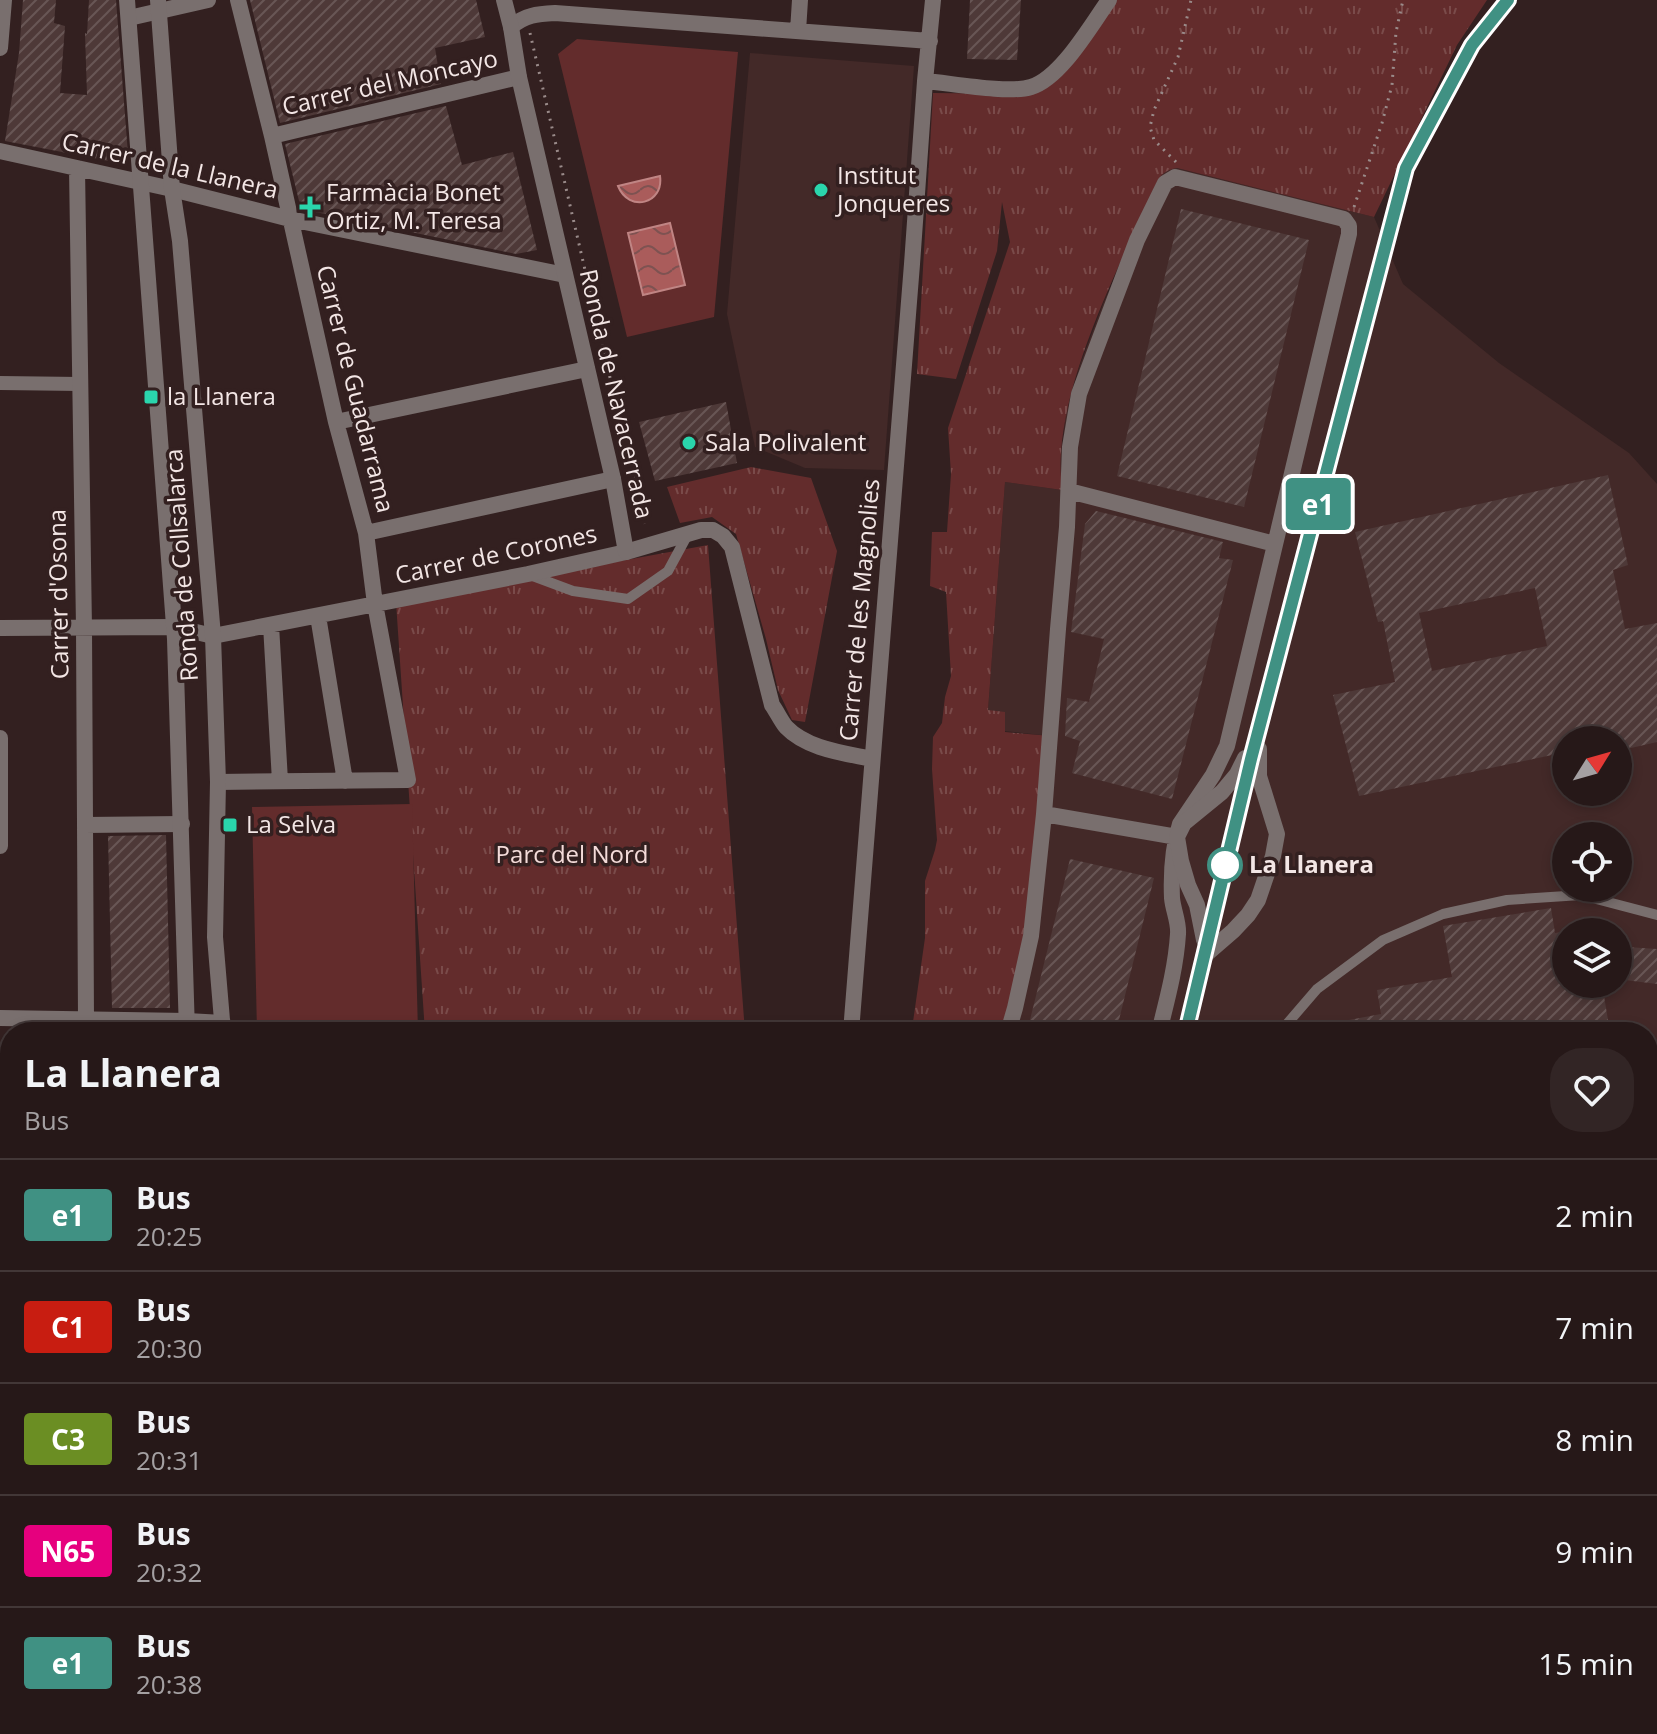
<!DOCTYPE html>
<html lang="en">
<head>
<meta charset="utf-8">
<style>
  body { margin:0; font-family:"Open Sans",sans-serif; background:#322525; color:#f1f3f6; height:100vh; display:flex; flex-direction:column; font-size:30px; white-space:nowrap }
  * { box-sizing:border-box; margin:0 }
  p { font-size:26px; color:#a4a0a2 }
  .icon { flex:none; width:44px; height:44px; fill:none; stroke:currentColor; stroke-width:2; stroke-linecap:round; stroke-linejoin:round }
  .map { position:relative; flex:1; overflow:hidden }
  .details { position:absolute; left:0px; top:1022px; width:1658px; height:712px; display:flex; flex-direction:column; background:#261818; border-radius:32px 32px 0 0; box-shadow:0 4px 12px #0003,0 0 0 2px #423737 }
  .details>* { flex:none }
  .badge { padding:0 16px; border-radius:6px; font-size:28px; line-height:52px }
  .needle { width:52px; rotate:53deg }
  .tools { position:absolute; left:1552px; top:726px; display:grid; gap:16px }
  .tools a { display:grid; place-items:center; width:80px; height:80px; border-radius:50%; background:#261818; box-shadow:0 4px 12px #0003,0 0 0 2px #423737; font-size:40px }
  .map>.badge { position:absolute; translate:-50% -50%; box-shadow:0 0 0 4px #fff }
  .round { display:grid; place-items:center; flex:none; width:84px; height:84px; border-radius:32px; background:#322525 }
  .headline { display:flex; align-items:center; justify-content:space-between; height:136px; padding:0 24px }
  h1 { font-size:38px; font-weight:700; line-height:60px }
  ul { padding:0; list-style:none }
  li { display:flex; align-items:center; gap:24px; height:112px; padding:0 24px; border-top:2px solid #423737 }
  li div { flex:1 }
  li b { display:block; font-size:30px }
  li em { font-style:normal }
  li .badge { min-width:88px; font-weight:700; text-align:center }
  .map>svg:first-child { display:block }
</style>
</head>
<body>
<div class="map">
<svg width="1657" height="1734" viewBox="0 0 1657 1734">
  <defs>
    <pattern id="grass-tufts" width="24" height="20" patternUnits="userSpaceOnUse" patternTransform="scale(2)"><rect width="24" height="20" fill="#632c2c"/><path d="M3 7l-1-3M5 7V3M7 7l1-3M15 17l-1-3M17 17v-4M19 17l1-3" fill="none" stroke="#7a4b4a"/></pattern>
    <pattern id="water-waves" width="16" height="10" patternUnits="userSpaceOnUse" patternTransform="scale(2)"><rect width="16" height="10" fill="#aa5c5b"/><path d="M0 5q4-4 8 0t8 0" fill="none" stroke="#7e5251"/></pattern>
    <pattern id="building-hatch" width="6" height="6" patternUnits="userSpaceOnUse" patternTransform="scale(2)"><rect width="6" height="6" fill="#4e3938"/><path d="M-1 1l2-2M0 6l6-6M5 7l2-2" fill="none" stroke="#685655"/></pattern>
  </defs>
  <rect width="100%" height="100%" fill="#332020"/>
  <path fill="#432928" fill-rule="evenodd" d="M750,53L914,66L884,470L805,468L755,447L727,314Z
    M1176,168L1374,217L1403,284L1499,363L1629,453L1657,484V1314L1648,1315V1032H1008L1050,736L1004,731L988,710L1005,482L1062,490L1061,454L1066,415L1080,365L1103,304L1157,182L1162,174L1168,169ZM1566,740H1618V792H1566ZM1566,836H1618V888H1566ZM1566,932H1618V984H1566Z
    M1648,1714L1657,1717V1734H1081L1083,1724H1648Z"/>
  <path fill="url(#grass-tufts)" d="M1115,0H1487L1457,45L1374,217L1177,168C1166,170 1162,173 1157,182C1121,263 1067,365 1061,453C1060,466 1061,478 1062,490L1005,482L988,710L1005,712V732L1051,736L1047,791L1008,1032H918L912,1029L925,938V881L935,850L937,840L932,769L933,737L942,723L945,697L951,676L946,592L930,586L932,532H947L951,474L948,428L1010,242L1002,202L997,251L956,379L917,374L933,93L1021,94L1039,89Z
    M751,467L811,478L837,551L805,722L792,720L778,690L766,639L736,534L712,517L680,523L667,487Z
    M708,545L745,1032H425L396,602Z
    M503,1724H703L701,1734H502L504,1733Z
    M914,1724H1002L999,1734H917Z"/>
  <path fill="#632c2c" d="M577,39L738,52L714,317L627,337L558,54Z
    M412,804L418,1032H257L252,807Z"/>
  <path fill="url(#water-waves)" stroke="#c08584" stroke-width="2" d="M660,176C664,204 629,213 618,186Z
    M670,223L685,285L643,295L628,233Z"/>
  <path fill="url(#building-hatch)" fill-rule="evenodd" d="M23,0H56L54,23L65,26L60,93L87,95L85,33L87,34L89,0H116L128,154L119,163L5,141L19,53Z
    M250,0H476L485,37L435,48L441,84L280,123Z
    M970,0H1021L1017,60L967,59Z
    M446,106L462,165L513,152L537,250L516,254L301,209L285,144Z
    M1181,209L1309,240L1244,507L1117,476Z
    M726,402L737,463L655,481L639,422Z
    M1608,475L1628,565L1613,570L1625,629L1657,623V742L1618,751V740H1566V752L1359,796L1333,695L1395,682L1383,621L1378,622L1355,532ZM1535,588L1547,646L1432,671L1419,613Z
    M1096,511L1223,542L1219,558L1233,560L1172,799L1072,773L1080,741L1065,736L1067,698L1089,702L1104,639L1071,632L1085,524Z
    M166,835L170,1008H112L108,836Z
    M1070,859L1154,878L1116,1032H1027Z
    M1551,908L1555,933L1566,931V984H1602L1610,1032H1323L1322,1025L1381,1014L1377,990L1452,977L1443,926Z
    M1627,947L1657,949V984L1625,980Z"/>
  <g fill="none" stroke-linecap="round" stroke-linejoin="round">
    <path stroke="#9a8b8a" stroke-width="3" stroke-dasharray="2 6" stroke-linecap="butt" d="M530,33L644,524
      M1176,162L1154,140L1150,127L1154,110L1178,57L1191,0
      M1354,207L1382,123L1392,85L1396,32L1403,0
      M1648,1658L1657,1664"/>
    <path stroke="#796f6e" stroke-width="10" d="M530,575L573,591L628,599L668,571L688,534
      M1280,1032L1317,989L1383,940L1443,914L1507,900L1581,895L1657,915
      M1648,1236L1657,1234
      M1225,1734L1230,1724"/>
    <path stroke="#796f6e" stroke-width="14" d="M0,383L80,384"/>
    <path stroke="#796f6e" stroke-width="16" d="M129,18L208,0
      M511,27C525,15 537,14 555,13L930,41
      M798,31L800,0
      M0,48L4,0
      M925,81C950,83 1008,94 1031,87C1061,78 1091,25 1109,0
      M272,136L519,77
      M0,151L172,189L290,219L565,275
      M77,168L84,628L86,1019
      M336,422L587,369
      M1069,491L1275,544
      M366,533L613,479
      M318,616L345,781
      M271,625L280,781
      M0,628L175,627L213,636L528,574L626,552L701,530H713L723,536L732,547L772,705C777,712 781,721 786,727C807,749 844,753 872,759
      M0,738V846
      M218,782L408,780L375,604L366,533L336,422L272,136L238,0
      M1044,814L1177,837
      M85,825L182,824
      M0,1018L187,1021L223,1023
      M851,1032L912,264L925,81L933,0
      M1008,1032L1015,1008L1031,936L1044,814L1058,629L1067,527L1070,447L1079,394L1137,240L1165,183L1175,177L1344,219L1349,226V234L1227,746L1213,775L1180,824C1173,846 1171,874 1172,898C1173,910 1179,922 1178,934C1176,967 1167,1000 1159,1032
      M0,1068L10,1069
      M0,1247H10
      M0,1336H10
      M0,1448H10
      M0,1567H10
      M0,1681H10
      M1648,1704L1657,1707
      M772,1724L826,1734
      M697,1734L699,1724"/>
    <path stroke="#796f6e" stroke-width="16" d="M127,0L175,639L187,1032
      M158,0L172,189L180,241L213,636L218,782L215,937L223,1032
      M504,0L511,27L519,77L613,479L626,552
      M1204,940L1197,905L1188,885L1181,861L1177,837L1184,823L1222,792L1237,774L1245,758
      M1203,957L1233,931L1248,915L1258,900L1273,856L1277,834L1259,776V749
      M1186,1032L1251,759L1406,168L1472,45L1508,0
      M204,1724V1734
      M240,1724L241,1734
      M1018,1734L1021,1724"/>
  </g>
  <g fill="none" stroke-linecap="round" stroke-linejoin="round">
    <defs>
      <path id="line" d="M1186,1032L1251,759L1406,168L1472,45L1508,0"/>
    </defs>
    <use href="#line" stroke="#fff" stroke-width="18"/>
    <use href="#line" stroke="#409183" stroke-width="12"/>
  </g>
  <g fill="#2ad5ac" stroke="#332020" stroke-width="3">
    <circle cx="821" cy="190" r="8"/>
    <path d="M306 195h8v8h8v8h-8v8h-8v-8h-8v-8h8z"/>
    <rect x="143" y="389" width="16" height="16" rx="4"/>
    <circle cx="689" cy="443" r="8"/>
    <rect x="222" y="817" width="16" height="16" rx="4"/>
  </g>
  <circle fill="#fff" stroke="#409183" stroke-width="4" cx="1225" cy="865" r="16"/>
  <g text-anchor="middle" stroke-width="7" stroke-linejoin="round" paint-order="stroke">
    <g font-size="24" fill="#f3e6e5" stroke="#332020">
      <text transform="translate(390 83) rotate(-13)" y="8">Carrer del Moncayo</text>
      <text transform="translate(170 166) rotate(13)" y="8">Carrer de la Llanera</text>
      <text transform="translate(355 389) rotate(76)" y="8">Carrer de Guadarrama</text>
      <text transform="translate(616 394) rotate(77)" y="8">Ronda de Navacerrada</text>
      <text transform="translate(496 555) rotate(-12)" y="8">Carrer de Corones</text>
      <text transform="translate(182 565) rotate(-94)" y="8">Ronda de Collsalarca</text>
      <text transform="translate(59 594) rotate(-91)" y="8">Carrer d'Osona</text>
      <text transform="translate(860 610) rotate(-85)" y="8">Carrer de les Magnolies</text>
    </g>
    <g font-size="24" fill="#f3e6e5" stroke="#332020" text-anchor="start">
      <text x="837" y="184">Institut<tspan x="837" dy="28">Jonqueres</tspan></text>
      <text x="326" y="201">Farmàcia Bonet<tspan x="326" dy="28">Ortiz, M. Teresa</tspan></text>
      <text x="167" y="405">la Llanera</text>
      <text x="705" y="451">Sala Polivalent</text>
      <text x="246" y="833">La Selva</text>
    </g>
    <g font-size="24" fill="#f3dbd9" stroke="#332020">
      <text x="572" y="863">Parc del Nord</text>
    </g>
    <g font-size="24" font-weight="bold" fill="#f3e6e5" stroke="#332020" text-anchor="start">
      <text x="1249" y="873">La Llanera</text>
    </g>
  </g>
</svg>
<div class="tools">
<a><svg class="needle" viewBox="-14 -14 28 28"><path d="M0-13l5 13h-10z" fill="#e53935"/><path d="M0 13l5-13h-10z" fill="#a4a0a2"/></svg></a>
<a><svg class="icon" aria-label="locate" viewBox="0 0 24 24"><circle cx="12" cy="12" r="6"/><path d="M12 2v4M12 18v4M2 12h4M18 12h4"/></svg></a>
<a><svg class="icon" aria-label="layers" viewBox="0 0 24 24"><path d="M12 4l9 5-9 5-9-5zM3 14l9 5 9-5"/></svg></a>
</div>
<b class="badge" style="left:1318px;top:504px;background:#409183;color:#fff">e1</b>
<section class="details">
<div class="headline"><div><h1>La Llanera</h1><p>Bus</p></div><a class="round"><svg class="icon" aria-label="heart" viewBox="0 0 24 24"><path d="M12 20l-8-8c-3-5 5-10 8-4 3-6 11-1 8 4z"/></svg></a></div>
<ul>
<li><span class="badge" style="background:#409183;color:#fff">e1</span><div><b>Bus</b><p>20:25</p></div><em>2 min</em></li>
<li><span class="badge" style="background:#c81d11;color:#fff">C1</span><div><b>Bus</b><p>20:30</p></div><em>7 min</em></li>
<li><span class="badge" style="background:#6b8e23;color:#fff">C3</span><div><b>Bus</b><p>20:31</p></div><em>8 min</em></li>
<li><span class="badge" style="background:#e6007e;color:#fff">N65</span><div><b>Bus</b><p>20:32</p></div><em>9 min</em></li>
<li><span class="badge" style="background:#409183;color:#fff">e1</span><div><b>Bus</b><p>20:38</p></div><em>15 min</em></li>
</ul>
</section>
</div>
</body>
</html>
